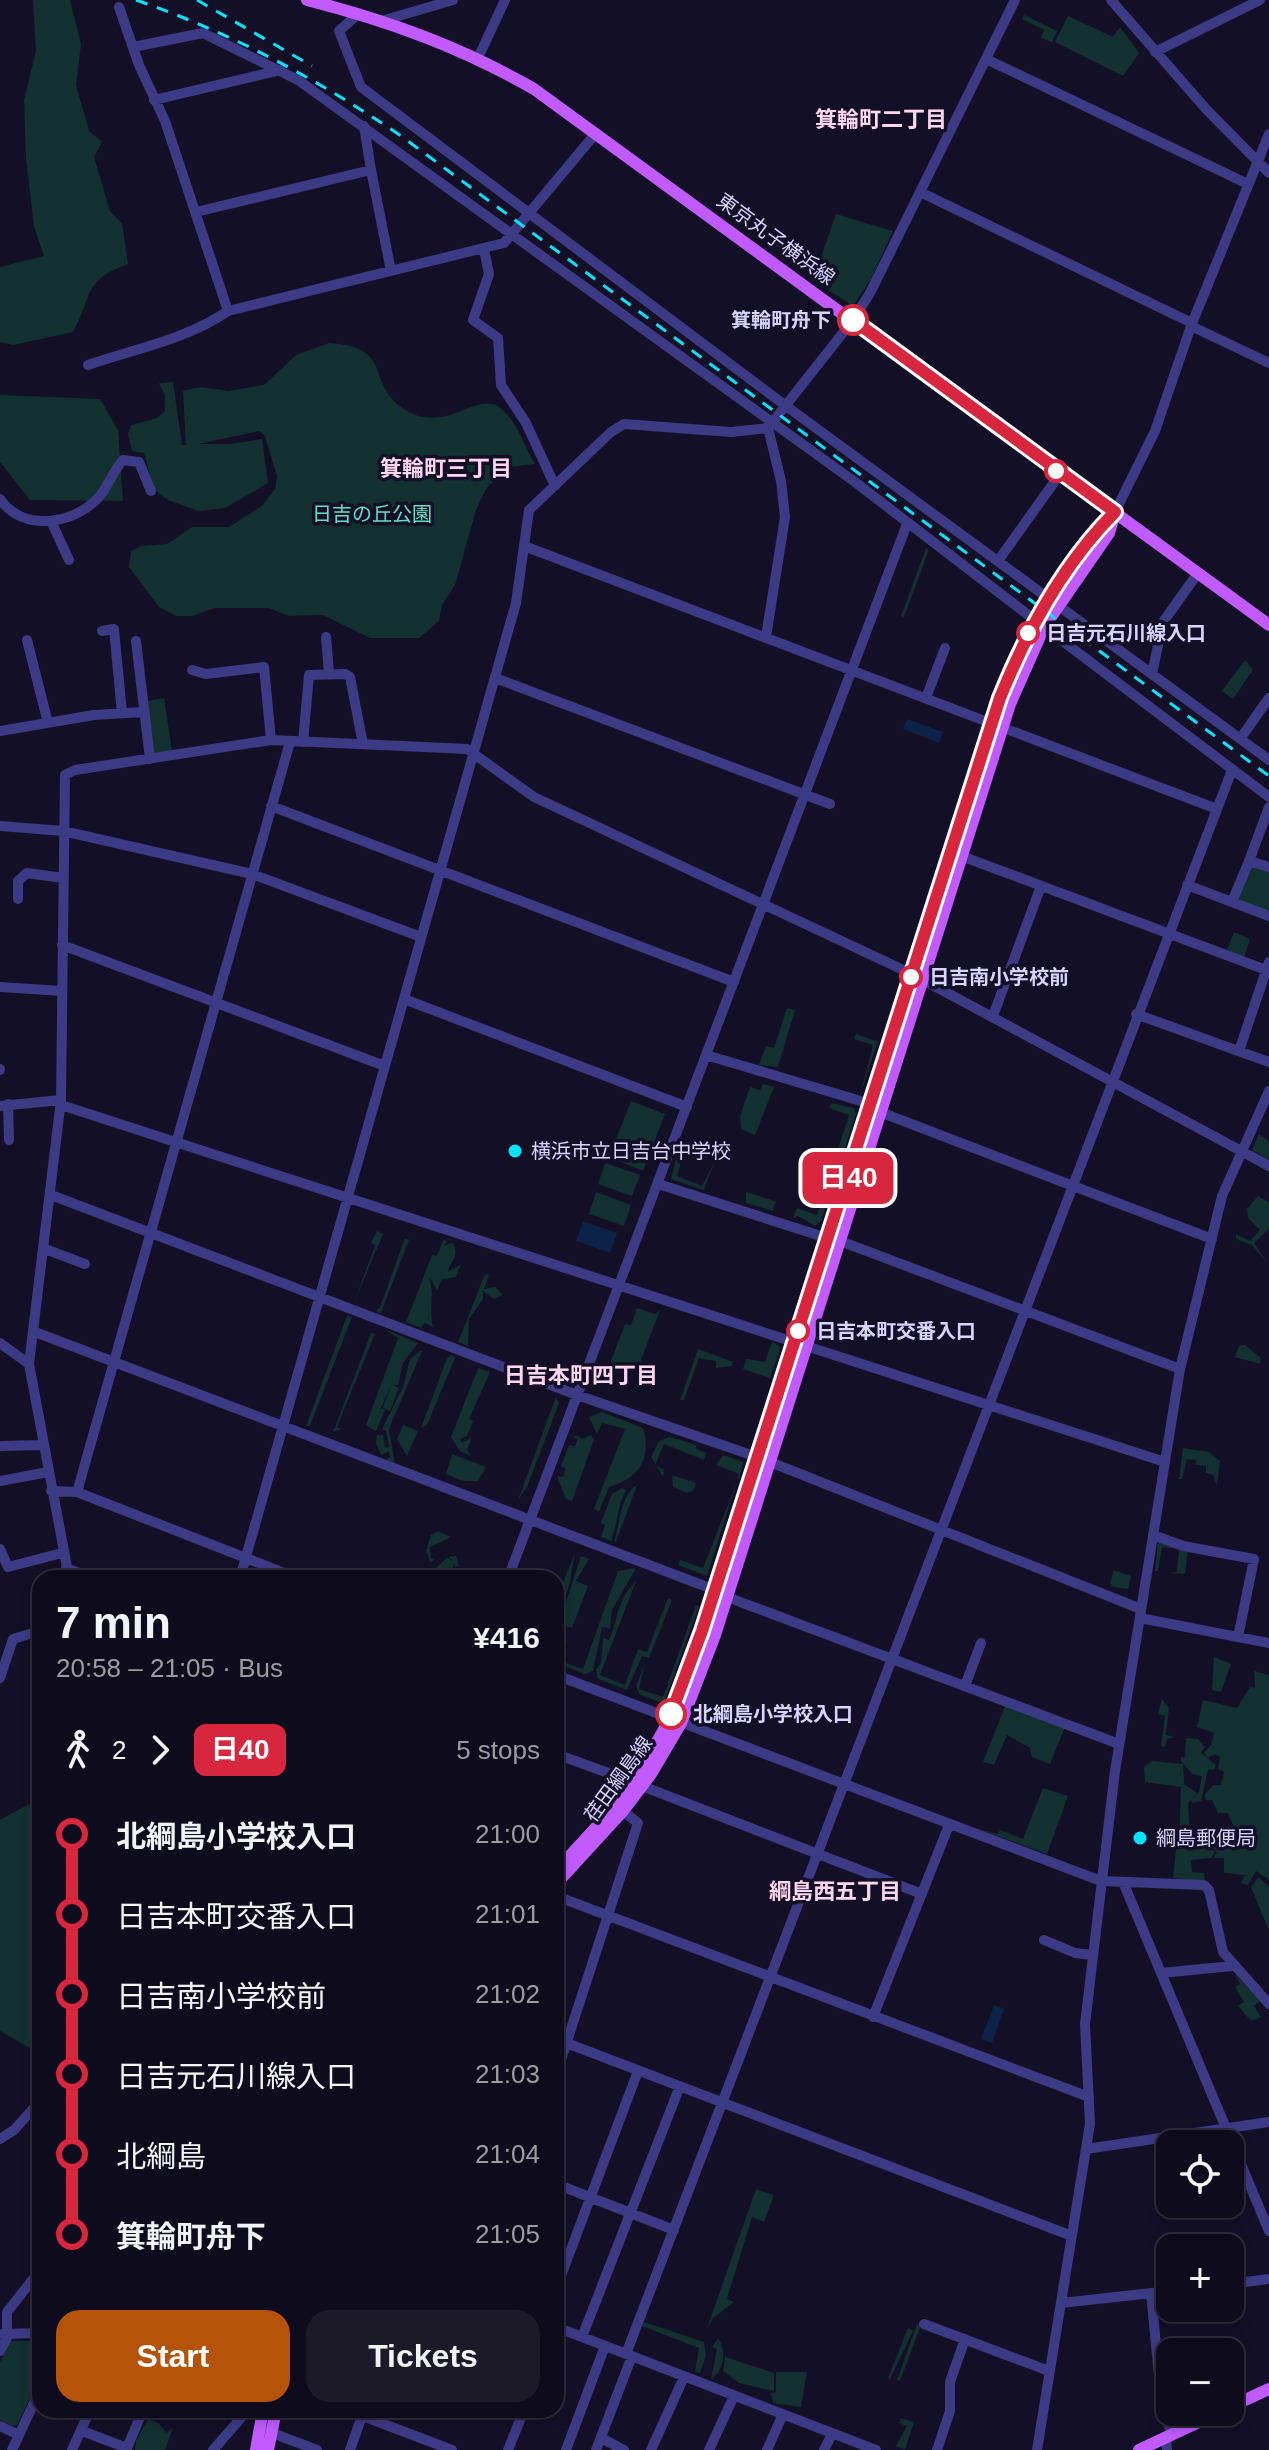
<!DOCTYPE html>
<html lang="en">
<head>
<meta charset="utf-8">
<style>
  body { margin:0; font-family:Arial,"Noto Sans JP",sans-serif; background:#1c1929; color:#f1f3f6; height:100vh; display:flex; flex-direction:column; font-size:30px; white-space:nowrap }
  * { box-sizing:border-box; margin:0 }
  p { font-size:26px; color:#9b9ba3 }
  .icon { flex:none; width:44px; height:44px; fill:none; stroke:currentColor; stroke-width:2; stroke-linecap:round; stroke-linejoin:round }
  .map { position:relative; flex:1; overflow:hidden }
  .panel { position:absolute; left:32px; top:1570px; width:532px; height:848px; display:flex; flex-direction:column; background:#0e0b1c; border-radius:24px; box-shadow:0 4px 12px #0003,0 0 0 2px #2e2b3b }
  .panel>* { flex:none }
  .badge { padding:0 16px; border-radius:12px; font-size:28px; line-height:52px }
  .controls { position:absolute; left:1156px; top:2130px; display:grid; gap:16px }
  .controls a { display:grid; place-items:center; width:88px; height:88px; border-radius:16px; background:#0e0b1c; box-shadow:0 4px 12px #0003,0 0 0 2px #2e2b3b; font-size:40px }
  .map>.badge { position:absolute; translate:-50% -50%; box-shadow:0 0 0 4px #fff }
  .legs { display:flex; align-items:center; gap:12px; height:88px; padding:0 24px; font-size:26px }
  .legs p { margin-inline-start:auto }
  .overview { display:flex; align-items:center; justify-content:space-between; height:136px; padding:0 24px }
  h1 { font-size:44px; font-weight:600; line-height:60px }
  .primary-button { display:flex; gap:16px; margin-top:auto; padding:16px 24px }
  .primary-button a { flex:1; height:92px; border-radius:24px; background:#b45309; color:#fff; font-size:32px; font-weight:600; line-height:92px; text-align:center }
  .primary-button a+a { background:#1c1929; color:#f1f3f6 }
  ul { padding:0 24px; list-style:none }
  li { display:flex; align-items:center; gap:28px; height:80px; font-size:30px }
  li i { display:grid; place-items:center; width:12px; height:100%; margin:0 10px; background:currentColor }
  li i::after { content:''; width:20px; height:20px; margin:-10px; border:6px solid; border-radius:50%; background:#0e0b1c }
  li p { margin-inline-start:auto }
  li:first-child i { background:linear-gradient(#0000 50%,currentColor 0) }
  li:last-child i { background:linear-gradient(currentColor 50%,#0000 0) }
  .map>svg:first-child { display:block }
</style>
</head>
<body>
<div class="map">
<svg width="1269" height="2450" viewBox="0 0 1269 2450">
  <rect width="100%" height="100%" fill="#130f26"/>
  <path fill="#12302f" d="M33,0H70L81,44L76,85L89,131L102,142L94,157L110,211L122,224L128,264C82,281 94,294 73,332L13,345L0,342V267L44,256L34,227L26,158L24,100L36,51Z
    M1024,15L1057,31L1052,42L1041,38L1044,30L1022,19Z
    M1068,16L1113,37L1120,27L1139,53L1123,76L1055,42Z
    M836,214L893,231L871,279L853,306L813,280Z
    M329,343C394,347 366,381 401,407C443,438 476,391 499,407C518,421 523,445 535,464L508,467L486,489L476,510L455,585L442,605L439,621L419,638H370L323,615L289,616L269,608H215L192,616H176L159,607L129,567L131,551L141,546L167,544L192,527H229L262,506L275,489L277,476L265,436L259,431L198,444H231L262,439L268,483L225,508L198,511L168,500L154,490L144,453L132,451L128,434L131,425L157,418L165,411V396L159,383L173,382L182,445H186L183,391L200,387L229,391L264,385L296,355Z
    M0,395L100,399L118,430L123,501L30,500L0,462Z
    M926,548L929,550L904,617L901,616Z
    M1104,626L1156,629L1155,638H1113L1103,630Z
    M1245,660L1253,670L1233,699L1222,691Z
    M164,698L172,751L152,754L147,701Z
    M1251,865L1269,872V912L1236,900Z
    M1234,932L1250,939L1244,957L1212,946L1227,950Z
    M787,1008L795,1010L778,1067L759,1065L766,1046L774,1048Z
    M856,1034L878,1042L860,1095L873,1045L854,1039Z
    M763,1084L774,1087L755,1135L741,1129L740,1116L750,1087L760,1090Z
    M631,1101L665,1114L643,1171L609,1157Z
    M831,1103L854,1108L856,1114L821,1221L815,1226L798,1216L793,1218L797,1208L817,1215L849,1115L829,1108Z
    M1259,1134L1269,1141V1160L1252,1150Z
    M676,1159L681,1162L677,1176L702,1186L714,1163L704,1190L671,1179Z
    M605,1163L640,1175L632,1196L598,1184Z
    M596,1192L631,1205L624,1226L589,1214Z
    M746,1192L775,1201L773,1211L746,1203Z
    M1258,1196L1269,1202V1229L1254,1243L1268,1264L1252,1245L1236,1239V1234L1250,1241L1260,1230L1248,1218L1247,1209Z
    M377,1231L383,1234L354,1303L375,1245L371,1243Z
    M405,1238L409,1240L381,1313L375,1311L380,1307Z
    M443,1240L447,1241L445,1245L453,1243C460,1258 450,1260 448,1272L461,1264L456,1277L442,1279L437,1290L428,1275C436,1295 428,1307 433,1327L425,1323L421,1328L406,1322L432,1255L437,1256Z
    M485,1274L489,1275L484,1289L495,1287L503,1295L494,1299L483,1291V1299L469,1319L468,1346L458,1342Z
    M637,1308L655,1314L660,1310L638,1368L635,1363L606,1374L625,1324L631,1325Z
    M347,1316L352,1317L310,1426H306Z
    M384,1329L418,1343L403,1363L398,1385H393L399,1388L390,1411L383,1408L391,1385L381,1408L385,1410L376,1431L366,1425L398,1338Z
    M371,1333L375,1334L337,1427L341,1429L333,1432Z
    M772,1342L781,1347L770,1378L743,1369L746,1359L765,1362Z
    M1245,1345L1261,1358L1260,1364L1235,1357L1239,1346Z
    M698,1349L733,1362L732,1366L716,1368V1361L699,1358L684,1400H680Z
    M420,1351H422L389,1429L395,1464L385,1460L390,1457L389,1451L381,1455L376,1443L377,1435H383L385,1448L389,1447L386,1431L382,1429L403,1387L410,1359Z
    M452,1355L455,1358L427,1425L421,1428L447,1358Z
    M478,1368L490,1372L469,1419L473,1421L467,1436L460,1439L462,1443L472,1437L467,1450L471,1456L460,1451L451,1437Z
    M556,1397L559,1403L527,1487L518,1500Z
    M602,1412L643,1428C652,1459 639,1478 609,1487L599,1512L594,1509L625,1429L602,1423L597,1434L589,1417Z
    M403,1425L418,1431L407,1456L397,1439Z
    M578,1435L581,1439L591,1435L594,1440L572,1501L566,1499L557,1476L563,1477L566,1469L561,1466L569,1445L575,1446L578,1439L573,1437Z
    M670,1437L696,1445V1449L706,1453L704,1460L664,1444L655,1465L664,1470L663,1477L651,1457L659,1441Z
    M1183,1448L1209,1452L1220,1461L1217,1486L1213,1475L1206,1473V1466L1196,1465V1460L1187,1459L1182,1479H1179Z
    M452,1454L486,1467L478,1481H463L446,1474Z
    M723,1455L743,1462L739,1480L737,1473L716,1465Z
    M672,1475L696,1483L693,1491L687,1493L673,1487Z
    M737,1482L707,1576L678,1565L680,1560L703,1568Z
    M637,1485L616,1542L614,1541C620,1524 621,1494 637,1485Z
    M622,1488L626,1490C617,1506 618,1524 611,1541L601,1537L605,1525L601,1523L612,1494Z
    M438,1531L451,1537L430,1547L431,1558L434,1560L430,1563L426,1550L431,1535Z
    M1158,1541L1188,1551L1185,1574L1170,1573L1177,1572L1179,1549L1162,1547L1158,1571H1155Z
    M575,1553L569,1586L556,1621V1599Z
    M456,1556L459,1566L455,1567L454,1562L452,1570L445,1572L459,1568L455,1577L440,1576L434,1569L438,1570L436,1568L447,1558L454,1561L448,1557Z
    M581,1556L589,1559L576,1581L588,1586L572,1628L559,1624Z
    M636,1568L612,1610L610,1629L602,1627L593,1671L585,1674L556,1663L559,1628L565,1631L562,1638L567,1641L565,1645L559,1643L560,1661L583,1669L618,1571Z
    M1114,1570L1131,1576L1128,1589L1113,1587L1110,1583Z
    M636,1581L600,1675L625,1685L638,1649L647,1652L668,1598L672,1600L649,1658L642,1656L627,1690L598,1679L596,1670L601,1663L603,1638L609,1640C620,1615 615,1603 636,1581Z
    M696,1605L699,1606L665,1700L659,1702L639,1694L636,1685L644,1666L639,1689L663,1697Z
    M1214,1657L1231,1664L1221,1692L1212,1690Z
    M1254,1671L1269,1675V1880L1256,1871L1248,1885L1241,1883L1245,1875L1224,1873V1858H1213L1217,1852L1212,1847L1218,1842L1217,1833L1231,1835L1235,1830L1228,1813H1218L1212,1800H1206L1205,1794L1214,1785H1221L1224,1772L1218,1769L1220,1757L1215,1754L1208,1758L1204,1753L1211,1745L1214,1733L1197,1727L1203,1700L1237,1708L1250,1687L1255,1688Z
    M1162,1699L1169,1708L1166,1735L1175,1737L1167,1739L1165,1747L1161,1746L1165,1716L1158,1714Z
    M1005,1706L1065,1727L1050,1764L1032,1757L1030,1748L1007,1735L994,1765L983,1762Z
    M1186,1738L1198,1739L1205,1747L1201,1753L1215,1764V1769L1208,1770L1201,1801L1192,1803L1191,1800L1199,1792L1202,1776L1192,1774L1181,1761V1757L1185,1758Z
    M1152,1761L1183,1764L1184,1784L1197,1793L1188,1803L1190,1841L1187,1845H1179L1181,1787L1145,1782L1144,1767Z
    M1043,1788L1068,1796L1047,1854L978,1829L998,1834L1000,1830L1023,1839Z
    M40,1798V2054L0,2031V1820Z
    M1215,1834V1842L1210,1846L1215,1852L1211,1858L1191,1860L1192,1872L1204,1873L1205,1882L1173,1878L1176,1849L1202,1841L1201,1835Z
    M1258,1877L1269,1887V1931L1251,1887Z
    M1235,1974L1260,2001L1254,2006L1261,2017L1251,2021L1238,2006L1244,2002L1235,1987L1240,1984Z
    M756,2189L774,2195L764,2222L752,2217L727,2299L734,2302L713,2318L707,2328Z
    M644,2322L704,2342L706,2356L700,2373L695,2372L699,2348L642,2326Z
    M917,2324L921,2325L900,2381L897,2380Z
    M908,2328L913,2331L890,2379L888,2378Z
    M718,2338C727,2350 724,2371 711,2379L717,2349L712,2347Z
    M10,2341H40V2378L17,2425L12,2426L0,2420V2362Z
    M725,2357L774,2373V2391L739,2383L723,2371Z
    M776,2372H807L801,2407L773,2403L771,2393L776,2392Z
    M901,2418L914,2422L905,2450L896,2446L907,2426L899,2423Z
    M148,2419L159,2423L166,2433L173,2427L165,2450H135L136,2441Z"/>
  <path fill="#0c2248" d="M907,719L943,732L939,743L903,729Z
    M583,1221L617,1233L610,1253L576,1241Z
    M994,2005L1004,2009L992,2043L981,2039Z"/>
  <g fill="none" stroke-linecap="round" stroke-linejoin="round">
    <path stroke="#3d3a85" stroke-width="10" d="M1111,0L1206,109L1269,173
      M119,7L139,65L165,121L228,311L504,243L596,133
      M359,13L339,31L361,87L786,406L1269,760
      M385,20L453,0
      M133,47L203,33L298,80L855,482L1036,621
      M1155,52L1260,0
      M478,58L505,0
      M986,59L1248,184
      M154,100L281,70
      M364,126L371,170
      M920,192L1192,323
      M196,212L371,170L391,271
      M484,249L489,274L473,320L498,338L501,385L526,423L555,486
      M1191,326L1269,363
      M88,365C137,348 185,340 228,311
      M0,499C23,533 75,524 99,497C109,485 113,471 123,460L139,462L151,491
      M1115,512L1155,431L1191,326L1269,134
      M51,521L69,560
      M524,546L1217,809
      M998,561L1060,474
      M1044,627L1269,797
      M102,631L114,629L122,713
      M326,637L329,673
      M766,637L785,517L781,481L768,428
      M27,640L48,723
      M136,641L150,759
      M192,670L206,674L264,667L271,740
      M1152,674L1163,622L1198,573
      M495,678L830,804
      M926,698L945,648
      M0,731L94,715L144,712
      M1240,739L1269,698
      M303,742L309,675L345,674L350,677L363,744
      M271,806L734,982
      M1269,807L1249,861L1269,867
      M0,826L63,831L252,874L421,937
      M964,857L1269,971
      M1187,885L1269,916
      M18,899V881L27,873L63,878
      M1232,902L1249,861
      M62,945L385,1066
      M0,987L62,991
      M404,999L687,1107
      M1136,1014L1269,1062
      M993,1016L1041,886
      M1239,1051L1269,962
      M706,1055L871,1104
      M0,1069V1070
      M8,1104L9,1140
      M61,1105L1165,1462
      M0,1106L61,1100
      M880,1112L1212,1239
      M658,1184L827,1238
      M51,1195L577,1395L757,1457
      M840,1241L1180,1369
      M45,1249L85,1264
      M35,1332L715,1590
      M0,1343L29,1364
      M0,1446L43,1445
      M770,1462L1141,1609
      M0,1481L48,1472
      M51,1491L77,1492L297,1578
      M77,1492L290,742
      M1153,1535L1183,1546L1254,1559L1238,1637
      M0,1549L8,1567L62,1553
      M66,1568L92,1578
      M69,1578L29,1364L61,1100L65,775L75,770L271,740L467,749L534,797L912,974L1269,1166
      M240,1578L516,603L529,510L611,432L624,424L731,432L768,428L853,320L870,293L1015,0
      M508,1578L907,524
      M727,1597L1119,1744
      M1140,1618L1269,1643
      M556,1675L1101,1881L1204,1885L1209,1890L1223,1952L1269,2004
      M0,1678L13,1639L40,1631
      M965,1686L981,1643
      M556,1754L633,1782
      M642,1786L922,1894
      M1123,1882L1269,2231
      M556,1896L1089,2097
      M1044,1940L1075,1953L1092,1955
      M1161,1973L1232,1966
      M873,2017L949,1825
      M556,2039L1072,2236
      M556,2075L638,1823L623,1811
      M0,2139L14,2130L40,2101
      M1086,2149L1269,2122
      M556,2184L674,2230
      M1230,2284L1269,2279
      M556,2289L638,2071
      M1151,2293L1162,2407L1172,2434
      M1061,2303L1170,2291
      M924,2324L1049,2371
      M556,2327L876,2450
      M2,2334L40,2333
      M7,2334V2312L37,2274L40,2275
      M582,2337L680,2086
      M0,2351L9,2334
      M626,2354L1232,770
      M347,2410L452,2450
      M377,2421L381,2410
      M0,2426L19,2435
      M82,2431L127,2448L143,2410
      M272,2433L317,2450
      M1166,2437L1167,2450
      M601,2438L624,2450
      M12,2450L40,2390
      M72,2450L90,2410
      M213,2450L248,2410
      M350,2450L362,2416
      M508,2450L524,2410
      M566,2450L605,2346
      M596,2450L632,2356
      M651,2450L684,2377
      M709,2450L734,2396
      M767,2450L783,2414
      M824,2450L832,2434
      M937,2450L950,2411V2382L965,2339
      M1037,2450L1090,2124L1085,2024L1115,1771L1180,1369L1222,1196L1269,1091"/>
    <path stroke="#c25bff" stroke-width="12" d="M307,0C389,21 461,47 534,89L1269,625
      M556,1871L600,1823L641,1770L670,1719L702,1631L1000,698C1026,632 1062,564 1113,514
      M556,1884L623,1811L651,1774L681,1723L715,1635L1010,704L1044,627L1109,533L1115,512
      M1230,2407L1269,2389
      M256,2450L263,2410
      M268,2450L276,2410
      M1139,2450L1220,2412"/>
    <path stroke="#00e5ff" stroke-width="3" stroke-dasharray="12 10" stroke-linecap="butt" d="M136,0C232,33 317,79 401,136L1269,776
      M197,0L312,66"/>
  </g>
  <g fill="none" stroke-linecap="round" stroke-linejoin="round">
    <defs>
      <path id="line-1" d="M671,1714L702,1631L1000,698C1027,631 1064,563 1115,512L853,320"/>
    </defs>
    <use href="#line-1" stroke="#fff" stroke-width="18"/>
    <use href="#line-1" stroke="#d7263d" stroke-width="12"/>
  </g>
  <g fill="#fff" stroke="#d7263d" stroke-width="4">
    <circle cx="853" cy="320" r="14"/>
    <circle cx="1056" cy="471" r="10"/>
    <circle cx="1028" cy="633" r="10"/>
    <circle cx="911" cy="977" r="10"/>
    <circle cx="798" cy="1331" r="10"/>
    <circle cx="671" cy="1714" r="14"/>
  </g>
  <g fill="#00e5ff" stroke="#130f26" stroke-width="3">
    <circle cx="515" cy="1151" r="8"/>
    <circle cx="1140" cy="1838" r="8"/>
  </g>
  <g text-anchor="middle" stroke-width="7" stroke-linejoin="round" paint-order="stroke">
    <g font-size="20" fill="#d9d4ff" stroke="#130f26">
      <text transform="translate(776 239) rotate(36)" y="7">東京丸子横浜線</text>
      <text transform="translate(618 1779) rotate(-54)" y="7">荏田綱島線</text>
    </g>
    <g font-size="20" font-weight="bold" fill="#d9d4ff" stroke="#130f26" text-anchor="start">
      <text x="831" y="327" text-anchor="end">箕輪町舟下</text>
      <text x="1046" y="640">日吉元石川線入口</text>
      <text x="929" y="984">日吉南小学校前</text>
      <text x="816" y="1338">日吉本町交番入口</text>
      <text x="693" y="1721">北綱島小学校入口</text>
    </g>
    <g font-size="20" fill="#5fe0c0" stroke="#130f26">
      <text x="372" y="521">日吉の丘公園</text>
    </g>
    <g font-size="20" fill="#d9d4ff" stroke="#130f26" text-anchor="start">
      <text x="531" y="1158">横浜市立日吉台中学校</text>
      <text x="1156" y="1845">綱島郵便局</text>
    </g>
    <g font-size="22" font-weight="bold" fill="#ffd6f0" stroke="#130f26">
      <text x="881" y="127">箕輪町二丁目</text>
      <text x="446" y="476">箕輪町三丁目</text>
      <text x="581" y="1383">日吉本町四丁目</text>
      <text x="835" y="1899">綱島西五丁目</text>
    </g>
  </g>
</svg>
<div class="controls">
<a><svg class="icon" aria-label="locate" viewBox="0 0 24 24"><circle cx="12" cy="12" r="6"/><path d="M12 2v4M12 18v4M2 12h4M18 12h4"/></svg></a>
<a>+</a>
<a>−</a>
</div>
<b class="badge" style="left:848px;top:1178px;background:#d7263d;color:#fff">日40</b>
<section class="panel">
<div class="overview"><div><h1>7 min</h1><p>20:58 – 21:05 · Bus</p></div><b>¥416</b></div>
<div class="legs"><svg class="icon" aria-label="walk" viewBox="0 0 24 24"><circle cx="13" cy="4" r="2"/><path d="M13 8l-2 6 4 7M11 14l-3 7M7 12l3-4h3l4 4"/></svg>2<svg class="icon" aria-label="forward" viewBox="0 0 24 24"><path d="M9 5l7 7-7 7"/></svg><b class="badge" style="background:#d7263d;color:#fff">日40</b><p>5 stops</p></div>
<ul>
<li><i style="color:#d7263d"></i><b>北綱島小学校入口</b><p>21:00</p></li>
<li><i style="color:#d7263d"></i><span>日吉本町交番入口</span><p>21:01</p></li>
<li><i style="color:#d7263d"></i><span>日吉南小学校前</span><p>21:02</p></li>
<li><i style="color:#d7263d"></i><span>日吉元石川線入口</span><p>21:03</p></li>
<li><i style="color:#d7263d"></i><span>北綱島</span><p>21:04</p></li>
<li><i style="color:#d7263d"></i><b>箕輪町舟下</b><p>21:05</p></li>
</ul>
<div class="primary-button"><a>Start</a><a>Tickets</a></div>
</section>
</div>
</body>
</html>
